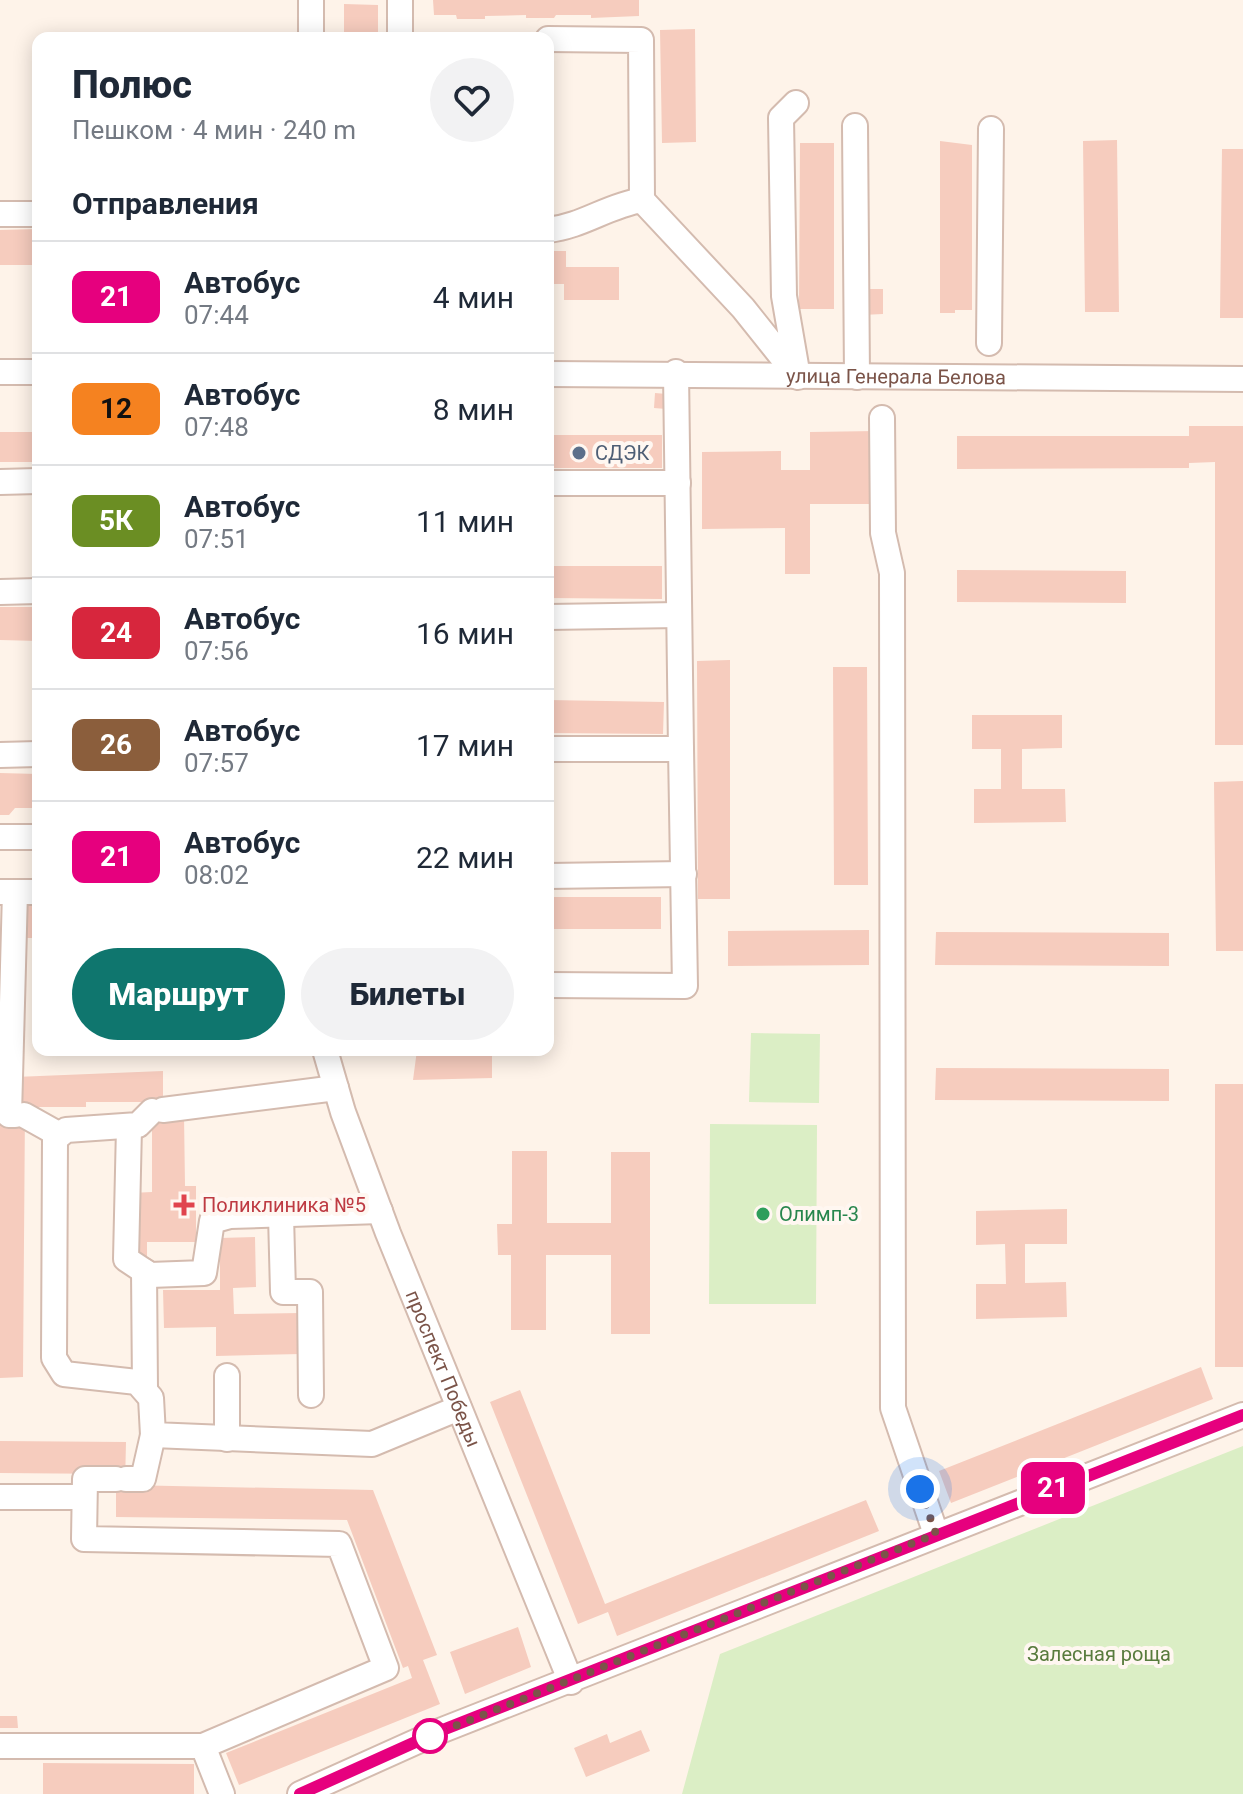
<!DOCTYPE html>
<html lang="ru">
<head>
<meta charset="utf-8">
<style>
  body { margin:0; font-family:Roboto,sans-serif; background:#f2f2f3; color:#1f2937; height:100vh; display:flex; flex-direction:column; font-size:30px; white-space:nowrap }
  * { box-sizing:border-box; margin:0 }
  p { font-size:26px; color:#747a83 }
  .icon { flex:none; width:44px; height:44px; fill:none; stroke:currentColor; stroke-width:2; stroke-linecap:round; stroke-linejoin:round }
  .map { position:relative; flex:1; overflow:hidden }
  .sheet { position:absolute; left:32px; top:32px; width:522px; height:1024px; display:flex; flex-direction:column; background:#fff; border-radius:16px; box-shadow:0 4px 20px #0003 }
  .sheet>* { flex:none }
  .badge { padding:0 16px; border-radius:12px; font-size:28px; line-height:52px }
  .you { position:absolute; width:40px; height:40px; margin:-20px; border:6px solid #fff; border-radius:50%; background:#1a73e8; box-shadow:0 0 0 12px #1a73e833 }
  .map>.badge { position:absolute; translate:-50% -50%; box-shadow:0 0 0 4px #fff }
  h2 { padding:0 40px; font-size:30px; line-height:72px }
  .round { display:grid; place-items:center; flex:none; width:84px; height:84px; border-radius:42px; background:#f2f2f3 }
  .headline { display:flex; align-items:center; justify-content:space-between; height:136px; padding:0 40px }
  h1 { font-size:38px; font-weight:800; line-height:60px }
  .action { display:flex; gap:16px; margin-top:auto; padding:16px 40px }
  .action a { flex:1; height:92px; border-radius:48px; background:#0f766e; color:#fff; font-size:32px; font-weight:800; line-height:92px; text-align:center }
  .action a+a { background:#f2f2f3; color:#1f2937 }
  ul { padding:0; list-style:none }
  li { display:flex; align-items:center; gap:24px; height:112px; padding:0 40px; border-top:2px solid #e0e1e3 }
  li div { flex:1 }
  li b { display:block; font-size:30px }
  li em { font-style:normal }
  li .badge { min-width:88px; font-weight:700; text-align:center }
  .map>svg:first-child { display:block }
</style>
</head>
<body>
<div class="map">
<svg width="1243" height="1794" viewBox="0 0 1243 1794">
  <rect width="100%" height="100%" fill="#fef3e9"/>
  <path fill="#dbeec5" d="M751,1033L820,1034L819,1103L749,1102Z
    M710,1124L817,1125L816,1304H709Z
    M1243,1446V1794H682L720,1654Z"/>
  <path fill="#f6ccbe" d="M433,0H639V16L591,18V15H556L554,18H526V15L485,16V19H457L456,15H434Z
    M344,4L378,5V38H344Z
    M695,29L696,142L662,143L660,30Z
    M1117,140L1119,312H1085L1083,141Z
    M940,141L972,145V310H955V313H940Z
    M800,143H834V309H799Z
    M1222,149H1243V318H1220Z
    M38,229V265H0V230Z
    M548,251H566V267H619V300H564V284H548Z
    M862,289H883V314L862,315Z
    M655,393L667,394L666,409L654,408Z
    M1189,426H1243V745H1215V462L1189,463V468L957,469V436H1189Z
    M876,431L877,504H810V574H785V528L702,529V452L781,451V470H810V432Z
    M0,432H38V462H0Z
    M548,435H662V468H548Z
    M548,566H662V599L548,598Z
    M957,570L1126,571V603L957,602Z
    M0,607H38V641L0,640Z
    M730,660V899H698L697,661Z
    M833,667H867L868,885H834Z
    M548,700L664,702L663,734L548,733Z
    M972,715H1062V748L1022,749V789H1065L1066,822L974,823V789H1001V749H972Z
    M0,773L38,774V808H15L9,815H0Z
    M1243,781V951H1216L1214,782Z
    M548,897H661V929H548Z
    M26,904H38V938H26Z
    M869,930V965L728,966V931Z
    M936,932L1169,933V966L935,965Z
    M417,1050H492V1078L413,1080Z
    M936,1068L1169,1069V1101L935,1100Z
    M163,1071V1115H184L185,1186H196V1242H147V1256H131V1193L152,1192V1102H86V1107H25L23,1377L0,1378V1123H15V1077Z
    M1215,1084H1243V1367H1215Z
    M512,1151H547V1223H611V1152H650V1334H611V1255H546V1330H511V1255H498L497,1224H512Z
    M1067,1209V1244H1025V1283L1066,1282L1067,1317L976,1319V1284H1006L1005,1244L976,1245V1211Z
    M255,1237L256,1287L233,1288L234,1314L300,1313L301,1354L216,1356V1327L164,1328L163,1290H220V1238Z
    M1201,1367L1213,1399L951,1503L939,1471Z
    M520,1390L605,1604L866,1500L879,1531L617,1636L608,1612L578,1624L490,1402Z
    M0,1441L126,1442L125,1485L373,1490L437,1655L423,1660L440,1704L239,1785L226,1753L412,1678L408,1666L403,1668L347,1520L116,1517V1474L0,1473Z
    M518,1627L531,1667L465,1694L450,1652Z
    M0,1716H17L18,1728H0Z
    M641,1730L650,1751L586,1777L574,1748L607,1734L610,1743Z
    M43,1763L194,1764V1794H43Z"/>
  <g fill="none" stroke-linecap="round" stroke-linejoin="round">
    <defs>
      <g id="minor">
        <path d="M311,38V0"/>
        <path d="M400,38V0"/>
        <path d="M548,39L641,40L642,200"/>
        <path d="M855,126L857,377"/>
        <path d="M0,214H38"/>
        <path d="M548,230C583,226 607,206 642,200L743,308L798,377L784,296L781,118L796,103"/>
        <path d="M989,343L991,129"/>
        <path d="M0,372H38"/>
        <path id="s1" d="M548,374L1243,379"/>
        <path d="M882,418L883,533L892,573L893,1408L936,1534"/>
        <path d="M0,482L38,481"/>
        <path d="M548,483H678"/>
        <path d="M0,592L38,591"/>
        <path d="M548,617L679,615"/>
        <path d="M548,749H681L676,372"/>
        <path d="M0,755L38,754"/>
        <path d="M0,837H38"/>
        <path d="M548,876L684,874"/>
        <path d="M0,892H38"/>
        <path d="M15,892L9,1115H15"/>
        <path d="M548,985L685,986L681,749"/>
        <path id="s2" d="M325,1050L343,1112L388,1233L571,1682"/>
        <path d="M163,1110L336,1088"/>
        <path d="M152,1111L138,1125L66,1130L55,1139L54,1358L64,1374L137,1382L151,1398L153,1435L372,1444L459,1408"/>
        <path d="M24,1115L58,1134"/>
        <path d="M129,1127L126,1259L144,1271L145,1389"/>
        <path d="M281,1215L283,1292H310L311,1395"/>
        <path d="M144,1271L150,1275L204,1273L212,1221L230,1216L380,1211"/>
        <path d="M227,1439V1376"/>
        <path d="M126,1479H143L153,1435"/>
        <path d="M0,1497H84"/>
        <path d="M0,1746H203L386,1668L339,1544L84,1539L85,1479H116"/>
        <path d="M203,1746L222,1794"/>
        <path d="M300,1794L440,1731L1243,1415"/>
      </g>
    </defs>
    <use href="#minor" stroke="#d4bbaf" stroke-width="28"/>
    <use href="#minor" stroke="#fff" stroke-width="24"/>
  </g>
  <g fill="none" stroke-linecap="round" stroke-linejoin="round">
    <defs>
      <path id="line" d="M300,1794L440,1731L1243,1415"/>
    </defs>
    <use href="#line" stroke="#fff" stroke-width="18"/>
    <use href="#line" stroke="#e6007e" stroke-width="12"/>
    <path stroke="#7b5449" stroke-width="8" stroke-dasharray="0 14.4" d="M430,1736L936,1534L920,1489"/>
  </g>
  <circle fill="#5c6f8a" stroke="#fff7f1" stroke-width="3" cx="579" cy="453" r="8"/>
  <path fill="#e0444e" stroke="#fff7f1" stroke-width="3" d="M180 1193h8v8h8v8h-8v8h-8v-8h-8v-8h8z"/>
  <circle fill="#2e9e5b" stroke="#fff7f1" stroke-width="3" cx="763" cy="1214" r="8"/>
  <circle fill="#fff" stroke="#e6007e" stroke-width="4" cx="430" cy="1736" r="16"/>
  <g text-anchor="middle" stroke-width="8" stroke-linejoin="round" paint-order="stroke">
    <g font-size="20" fill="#7b5449" stroke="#fff7f1">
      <text dy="7" stroke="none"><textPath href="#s1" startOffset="348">улица Генерала Белова</textPath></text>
      <text dy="7" stroke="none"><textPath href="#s2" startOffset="340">проспект Победы</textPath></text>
    </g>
    <g font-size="20" fill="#4e5e75" stroke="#fff7f1" text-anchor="start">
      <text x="595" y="460">СДЭК</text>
    </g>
    <g font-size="20" fill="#be3a42" stroke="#fff7f1" text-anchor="start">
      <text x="202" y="1212">Поликлиника №5</text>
    </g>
    <g font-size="20" fill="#27864d" stroke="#fff7f1" text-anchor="start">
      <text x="779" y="1221">Олимп-3</text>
    </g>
    <g font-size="20" fill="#587b3d" stroke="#fff7f1">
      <text x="1099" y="1661">Залесная роща</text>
    </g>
  </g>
</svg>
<div class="you" style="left:920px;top:1489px"></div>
<b class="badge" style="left:1053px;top:1488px;background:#e6007e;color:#fff">21</b>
<section class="sheet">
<div class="headline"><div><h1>Полюс</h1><p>Пешком · 4 мин · 240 m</p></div><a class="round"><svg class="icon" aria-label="heart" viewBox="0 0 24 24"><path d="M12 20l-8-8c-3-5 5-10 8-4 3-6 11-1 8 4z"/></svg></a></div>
<h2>Отправления</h2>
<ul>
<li><span class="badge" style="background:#e6007e;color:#fff">21</span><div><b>Автобус</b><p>07:44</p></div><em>4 мин</em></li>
<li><span class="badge" style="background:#f58220;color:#111">12</span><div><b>Автобус</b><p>07:48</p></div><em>8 мин</em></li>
<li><span class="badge" style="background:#6b8e23;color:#fff">5К</span><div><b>Автобус</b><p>07:51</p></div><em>11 мин</em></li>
<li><span class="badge" style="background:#d7263d;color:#fff">24</span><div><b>Автобус</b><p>07:56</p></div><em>16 мин</em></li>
<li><span class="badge" style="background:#8b5e3c;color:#fff">26</span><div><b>Автобус</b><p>07:57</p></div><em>17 мин</em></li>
<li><span class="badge" style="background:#e6007e;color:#fff">21</span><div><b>Автобус</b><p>08:02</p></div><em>22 мин</em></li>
</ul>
<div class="action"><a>Маршрут</a><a>Билеты</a></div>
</section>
</div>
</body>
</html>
